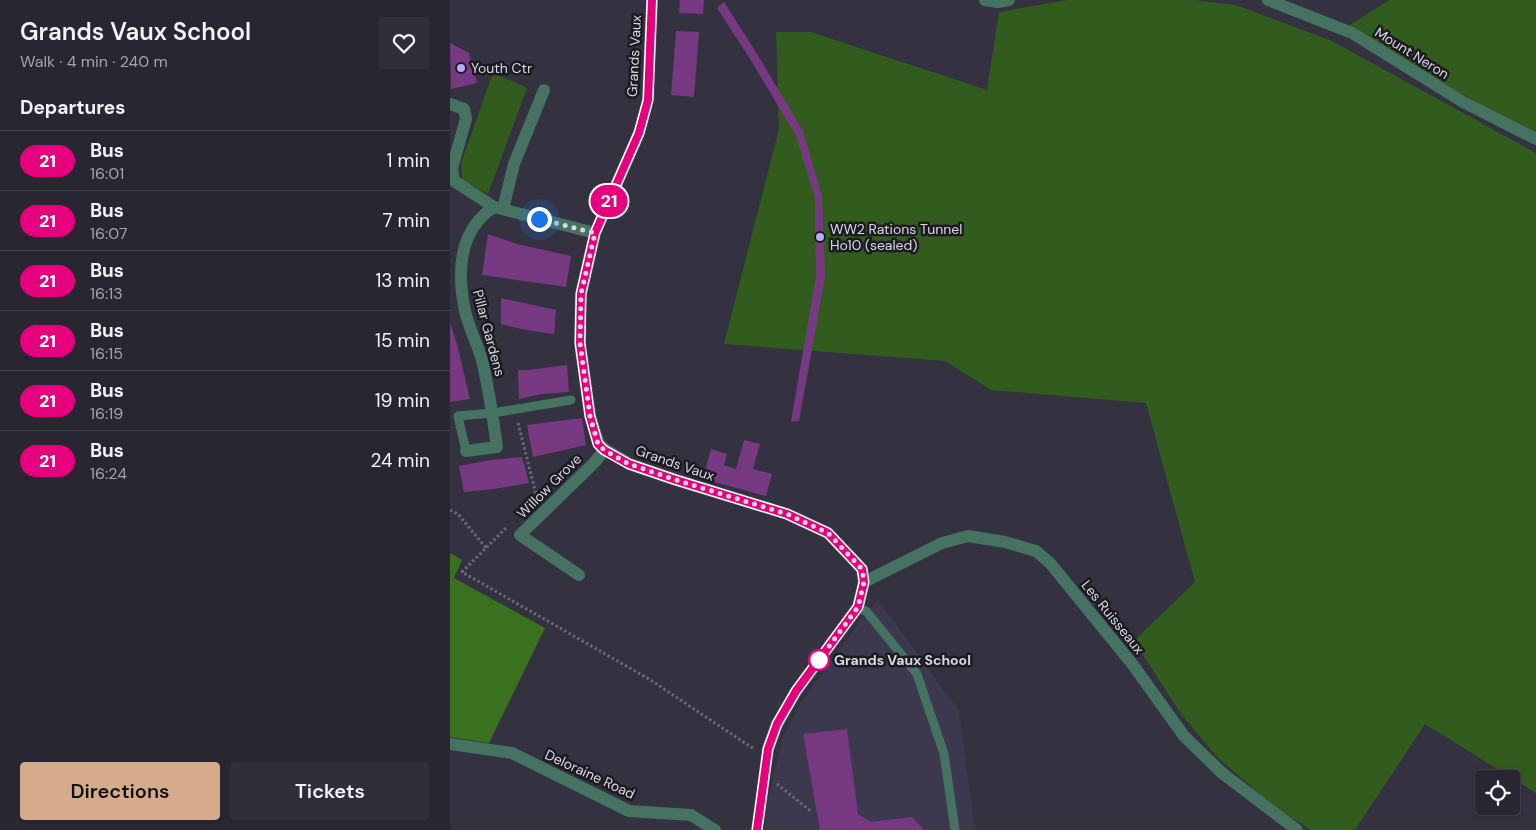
<!DOCTYPE html>
<html lang="en">
<head>
<meta charset="utf-8">
<style>
  body { margin:0; font-family:"DM Sans",sans-serif; background:#2f2e39; color:#f1f3f6; height:100vh; display:flex; flex-direction:column; font-size:19px; white-space:nowrap }
  * { box-sizing:border-box; margin:0 }
  p { font-size:16px; color:#a4a5ab }
  .icon { flex:none; width:28px; height:28px; fill:none; stroke:currentColor; stroke-width:2; stroke-linecap:round; stroke-linejoin:round }
  .map { position:relative; flex:1; overflow:hidden }
  .details { display:flex; flex-direction:column; background:#272631; width:450px }
  .details>* { flex:none }
  .badge { padding:0 10px; border-radius:16px; font-size:18px; line-height:32px }
  .fabs { position:absolute; left:1025px; top:770px; display:grid; gap:10px }
  .fabs a { display:grid; place-items:center; width:45px; height:45px; border-radius:5px; background:#272631; box-shadow:0 2px 8px #0003,0 0 0 1px #43434d; font-size:25px }
  .you { position:absolute; width:25px; height:25px; margin:-12px; border:4px solid #fff; border-radius:50%; background:#1a73e8; box-shadow:0 0 0 8px #1a73e833 }
  .map>.badge { position:absolute; translate:-50% -50%; box-shadow:0 0 0 2px #fff }
  h2 { padding:0 20px; font-size:19px; line-height:45px }
  .round { display:grid; place-items:center; flex:none; width:52px; height:52px; border-radius:5px; background:#2f2e39 }
  .overview { display:flex; align-items:center; justify-content:space-between; height:85px; padding:0 20px }
  h1 { font-size:24px; font-weight:600; line-height:38px }
  .action { display:flex; gap:10px; margin-top:auto; padding:10px 20px }
  .action a { flex:1; height:58px; border-radius:5px; background:#d6ab8b; color:#111; font-size:20px; font-weight:600; line-height:58px; text-align:center }
  .action a+a { background:#2f2e39; color:#f1f3f6 }
  ul { padding:0; list-style:none }
  li { display:flex; align-items:center; gap:15px; height:60px; padding:0 20px; border-top:1px solid #43434d }
  li div { flex:1 }
  li b { display:block; font-size:19px }
  li em { font-style:normal }
  li .badge { min-width:55px; font-weight:700; text-align:center }
  main { display:flex; flex:1; min-height:0 }
  .map>svg:first-child { display:block }
</style>
</head>
<body>
<main>
<section class="details">
<div class="overview"><div><h1>Grands Vaux School</h1><p>Walk · 4 min · 240 m</p></div><a class="round"><svg class="icon" aria-label="heart" viewBox="0 0 24 24"><path d="M12 20l-8-8c-3-5 5-10 8-4 3-6 11-1 8 4z"/></svg></a></div>
<h2>Departures</h2>
<ul>
<li><span class="badge" style="background:#e6007e;color:#fff">21</span><div><b>Bus</b><p>16:01</p></div><em>1 min</em></li>
<li><span class="badge" style="background:#e6007e;color:#fff">21</span><div><b>Bus</b><p>16:07</p></div><em>7 min</em></li>
<li><span class="badge" style="background:#e6007e;color:#fff">21</span><div><b>Bus</b><p>16:13</p></div><em>13 min</em></li>
<li><span class="badge" style="background:#e6007e;color:#fff">21</span><div><b>Bus</b><p>16:15</p></div><em>15 min</em></li>
<li><span class="badge" style="background:#e6007e;color:#fff">21</span><div><b>Bus</b><p>16:19</p></div><em>19 min</em></li>
<li><span class="badge" style="background:#e6007e;color:#fff">21</span><div><b>Bus</b><p>16:24</p></div><em>24 min</em></li>
</ul>
<div class="action"><a>Directions</a><a>Tickets</a></div>
</section>
<div class="map">
<svg width="1086" height="830" viewBox="0 0 1086 830">
  <rect width="100%" height="100%" fill="#343241"/>
  <path fill="#3c384d" d="M428,600L509,711L525,830H315L318,799L333,737L350,704L417,612Z"/>
  <path fill="#325c1d" d="M617,0H743L786,5L882,41L1086,153V793L975,724L905,830H861L824,806L768,758L731,714L684,641L745,582L696,403L541,390L495,361L274,344L329,129L326,32H361L537,90L549,12Z
    M939,0H1086V134L1050,116L897,27Z
    M43,73L77,88L38,194L12,180L11,163Z"/>
  <path fill="#3a711e" d="M0,553L12,560L4,578L95,628L39,743L0,737Z"/>
  <path fill="#773a82" d="M230,0H254L253,14L229,13Z
    M274,2L307,54L353,131L372,196L375,277L349,421L341,422L366,276L365,198L346,136L302,62L267,8Z
    M226,31L249,32L244,97L221,95Z
    M0,43L19,53L27,83L1,89Z
    M38,234L67,244L121,256L116,287L32,275Z
    M51,298L106,310L104,334L76,330L51,324Z
    M0,323L7,344L20,399L0,402Z
    M117,365L119,392L91,394L69,399L68,370H78Z
    M132,418L136,445L83,457L77,425Z
    M294,440L310,444L303,469L322,474L316,496L253,479L261,449L277,454L274,465L286,469Z
    M72,457L79,483L44,489L14,492L9,466L41,460Z
    M397,729L408,814L421,822L462,817L474,830H370L353,734Z"/>
  <g fill="none" stroke-linecap="round" stroke-linejoin="round">
    <path stroke="#6a6875" stroke-width="3" stroke-dasharray="2.5 2.5" stroke-linecap="butt" d="M68,423L87,498
      M0,510L8,514L36,548
      M56,528L12,572L199,679L301,747L304,748
      M327,784L362,812"/>
    <path stroke="#457261" stroke-width="9" d="M16,451L8,416L43,413L121,400
      M408,607L417,612L467,674L494,754L505,830"/>
    <path stroke="#457261" stroke-width="12" d="M202,0L198,100L189,133L145,233L131,294L130,343L140,416L149,444L155,449L179,464L226,480L337,514L378,533L412,569L414,582L408,607L346,691L327,724L318,749L307,830
      M535,0L548,2L559,0
      M818,0L902,33L1013,102L1086,139
      M0,104L14,109L16,119L2,168L4,181L44,207L145,233
      M53,209L64,164L94,90
      M16,451L47,447C43,418 39,389 32,360C27,342 17,325 14,306C7,269 10,229 44,207
      M129,575L70,535L145,462L155,449
      M414,582L492,543L518,536L555,542L586,551L600,563L683,665L734,736L772,773L847,830
      M0,744L62,753L179,811L241,815L265,830"/>
  </g>
  <g fill="none" stroke-linecap="round" stroke-linejoin="round">
    <defs>
      <path id="line" d="M202,0L198,100L189,133L145,233L131,294L130,343L140,416L148,444L154,450L179,464L226,480L337,514L378,533L412,569L414,582L408,607L346,691L327,724L318,749L307,830"/>
    </defs>
    <use href="#line" stroke="#fff" stroke-width="11"/>
    <use href="#line" stroke="#e6007e" stroke-width="8"/>
    <path stroke="#d9d7e1" stroke-width="5" stroke-dasharray="0 9" d="M89,219L145,233L131,294L130,343L140,416L148,444L154,450L179,464L226,480L337,514L378,533L412,569L414,582L408,607L369,660"/>
  </g>
  <g fill="#b2adf9" stroke="#1c1b22" stroke-width="2">
    <circle cx="11" cy="68" r="5"/>
    <circle cx="370" cy="237" r="5"/>
  </g>
  <circle fill="#fff" stroke="#e6007e" stroke-width="2.5" cx="369" cy="660" r="10"/>
  <g text-anchor="middle" stroke-width="5" stroke-linejoin="round" paint-order="stroke">
    <g font-size="14" fill="#d9d7e1" stroke="#1c1b22">
      <text transform="translate(962 53) rotate(32)" y="5">Mount Neron</text>
      <text transform="translate(184 56) rotate(-87)" y="5">Grands Vaux</text>
      <text transform="translate(39 333) rotate(75)" y="5">Pillar Gardens</text>
      <text transform="translate(225 463) rotate(19)" y="5">Grands Vaux</text>
      <text transform="translate(99 486) rotate(-45)" y="5">Willow Grove</text>
      <text transform="translate(663 617) rotate(51)" y="5">Les Ruisseaux</text>
      <text transform="translate(140 774) rotate(25)" y="5">Deloraine Road</text>
    </g>
    <g font-size="14" fill="#d9d7e1" stroke="#1c1b22" text-anchor="start">
      <text x="21" y="73">Youth Ctr</text>
      <text x="380" y="234">WW2 Rations Tunnel<tspan x="380" dy="16">Ho10 (sealed)</tspan></text>
    </g>
    <g font-size="14" font-weight="bold" fill="#d9d7e1" stroke="#1c1b22" text-anchor="start">
      <text x="384" y="665">Grands Vaux School</text>
    </g>
  </g>
</svg>
<div class="fabs">
<a><svg class="icon" aria-label="locate" viewBox="0 0 24 24"><circle cx="12" cy="12" r="6"/><path d="M12 2v4M12 18v4M2 12h4M18 12h4"/></svg></a>
</div>
<div class="you" style="left:89px;top:219px"></div>
<b class="badge" style="left:159px;top:201px;background:#e6007e;color:#fff">21</b>
</div>
</main>
</body>
</html>
